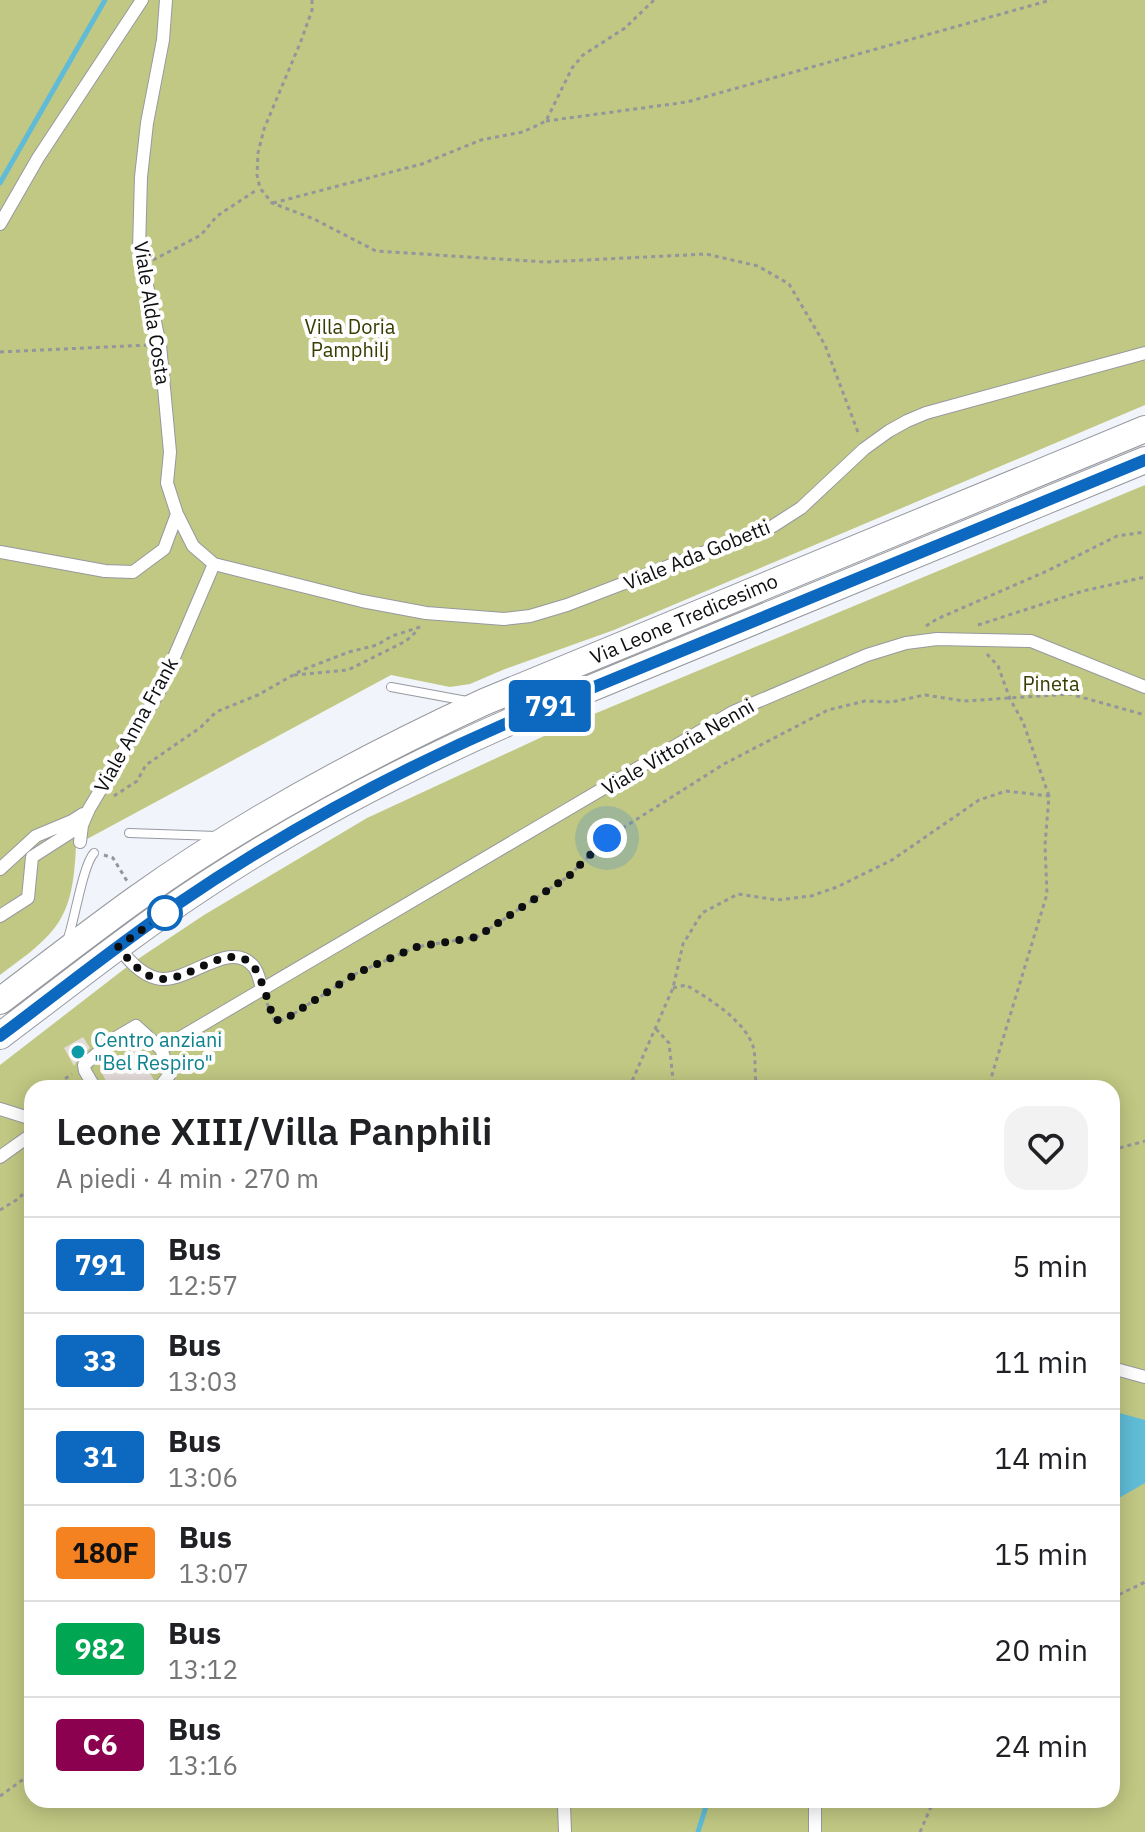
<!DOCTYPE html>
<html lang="it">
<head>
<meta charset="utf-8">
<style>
  body { margin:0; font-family:"IBM Plex Sans",sans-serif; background:#f2f2f2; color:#202124; height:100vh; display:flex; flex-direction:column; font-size:30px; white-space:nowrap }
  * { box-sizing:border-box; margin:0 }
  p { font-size:26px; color:#757577 }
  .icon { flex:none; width:44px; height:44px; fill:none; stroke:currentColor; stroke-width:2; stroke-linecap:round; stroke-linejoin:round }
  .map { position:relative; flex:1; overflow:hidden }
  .panel { position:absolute; left:24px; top:1080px; width:1096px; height:728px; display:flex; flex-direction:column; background:#fff; border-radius:24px; box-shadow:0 4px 20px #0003 }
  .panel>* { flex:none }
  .badge { padding:0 16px; border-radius:6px; font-size:28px; line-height:52px }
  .you { position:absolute; width:40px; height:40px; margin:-20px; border:6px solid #fff; border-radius:50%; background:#1a73e8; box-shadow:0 0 0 12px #1a73e833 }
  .map>.badge { position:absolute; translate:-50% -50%; box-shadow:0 0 0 4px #fff }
  .round { display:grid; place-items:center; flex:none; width:84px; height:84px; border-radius:24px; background:#f2f2f2 }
  .headline { display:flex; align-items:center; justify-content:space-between; height:136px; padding:0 32px }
  h1 { font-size:38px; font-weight:600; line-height:60px }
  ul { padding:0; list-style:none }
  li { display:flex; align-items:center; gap:24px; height:96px; padding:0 32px; border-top:2px solid #e0e0e0 }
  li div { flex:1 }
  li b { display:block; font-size:30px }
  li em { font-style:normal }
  li .badge { min-width:88px; font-weight:700; text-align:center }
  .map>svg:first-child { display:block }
</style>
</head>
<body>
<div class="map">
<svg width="1145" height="1832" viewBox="0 0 1145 1832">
  <rect width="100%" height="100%" fill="#f1f4fa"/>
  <path fill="#c1c883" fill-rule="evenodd" d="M0,0H1145V405L614,630L505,669L470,684L450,687L391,675L76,845C73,919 59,932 0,975Z
    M1145,485V1832H0V1065L132,963L204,915L367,818L570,724ZM32,1088H1112V1800H32Z"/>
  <path fill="#60bcd6" d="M1112,1411L1145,1420V1483L1112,1502Z"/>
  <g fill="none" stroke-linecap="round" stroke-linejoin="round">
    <path stroke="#60bcd6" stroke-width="5" d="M0,183L105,0
      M698,1832L708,1800"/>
  </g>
  <path fill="#e4dcda" d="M83,1037L90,1048L78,1059L74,1066L64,1048Z
    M136,1049L154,1080L139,1088H110L100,1070Z"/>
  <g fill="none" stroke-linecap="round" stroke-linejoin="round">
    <defs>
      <path id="service" d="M391,687L467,701
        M129,833L217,836
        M68,938C75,918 83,865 94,853"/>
      <path id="pedestrian" d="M166,0L163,40L147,123L141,177L139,249L160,345L170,452L167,483L177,514L193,546L214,564L362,601L426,613L504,619L530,616L567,605L773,526L801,508L864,449L889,431L907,421L926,413L1145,353
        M0,224L38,158L142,0
        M0,552L105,571L133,572L164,549L177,514
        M80,842L82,825L89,809L160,690L214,564
        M0,869L36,836L72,821L83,814
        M0,916L28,898L32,857L82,825
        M118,947C128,959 139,973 156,978C185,987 230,936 254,967C259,973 260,984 263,991
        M95,1088L85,1071L84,1065L114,1039L136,1026L161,1049
        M159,1088L170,1074L161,1049L733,712L867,655L906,643L937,639L1031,641L1145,687
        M0,1109L32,1119
        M0,1157L32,1134
        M1112,1368L1145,1377
        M565,1832L564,1806L567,1800
        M815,1832V1800"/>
      <path id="primary" d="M0,1001C45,967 90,932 136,899C245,821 363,758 484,702L1145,429
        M0,1036C68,985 135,931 207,884C304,820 407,767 514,720L1145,460"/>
    </defs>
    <use href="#service" stroke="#96999f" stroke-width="10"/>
    <use href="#pedestrian" stroke="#96999f" stroke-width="14"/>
    <use href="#primary" stroke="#96999f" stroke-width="28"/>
    <path stroke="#93969a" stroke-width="3" stroke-dasharray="4 4" stroke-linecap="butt" d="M312,0V10L301,41L264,129L258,153L257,175L260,188L272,203L314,219L376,251L545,262L706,254L758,266L789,284L825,345L859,435
      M546,121L687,102L1051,0
      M273,203L422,164L481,140L523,132L546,121L572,68L583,55L625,28L654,0
      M153,260L201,235L217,216L258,189
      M0,352L148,345
      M978,625L1083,591L1145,577
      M926,626L937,619L1047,571L1117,536L1145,532
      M987,654L998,666L1010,699L1023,722L1049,796
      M294,675L348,670L406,641L418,630
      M114,796L137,781L146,765L201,727L216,712L258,695L302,670L349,652L377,645L392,636L420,627
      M104,855L113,858L127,881
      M673,988L686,985C708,998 748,1022 754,1050C756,1062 754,1076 757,1088
      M267,1003L274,1020H284L357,973L416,947L477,937L569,876L607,838L724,764L828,710L865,701L891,702L925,695L964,701L1070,694L1145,715
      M656,1029L669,1043L674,1088
      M52,1088L72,1074
      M629,1088L673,988L683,944L702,913L738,894L777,900L811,896L837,887L892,860L979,800L1006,791L1049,796L1045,845L1047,894L988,1088
      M1112,1150L1145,1141
      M0,1210L18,1199L32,1185
      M1112,1598L1145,1582
      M0,1796L28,1776L32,1765
      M920,1832L934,1800"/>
    <use href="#service" stroke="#fff" stroke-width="8"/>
    <use href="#pedestrian" stroke="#fff" stroke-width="12"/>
    <use href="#primary" stroke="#fff" stroke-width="26"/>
  </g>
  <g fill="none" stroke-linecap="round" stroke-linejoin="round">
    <defs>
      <path id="line" d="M0,1036C59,992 116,946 176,905C283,832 396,771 514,720L1145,460"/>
    </defs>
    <use href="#line" stroke="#fff" stroke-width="18"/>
    <use href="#line" stroke="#0c69bf" stroke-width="12"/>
    <path stroke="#0d0e10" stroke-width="8" stroke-dasharray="0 14.4" d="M165,913L118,947C129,960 139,973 155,978C185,987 230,936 254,967C262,978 269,1006 274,1020H284L357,973L416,947L477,937L569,876L607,838"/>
  </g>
  <circle fill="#fff" stroke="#0c69bf" stroke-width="4" cx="165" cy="913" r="16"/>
  <circle fill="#0f9aa8" stroke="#fff" stroke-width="3" cx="78" cy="1052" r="8"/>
  <g text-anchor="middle" stroke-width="8" stroke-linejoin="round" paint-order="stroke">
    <g font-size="20" fill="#0d0e10" stroke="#fff">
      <text transform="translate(152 313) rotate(81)" y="7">Viale Alda Costa</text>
      <text transform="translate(697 555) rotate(-22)" y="7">Viale Ada Gobetti</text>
      <text transform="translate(684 619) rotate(-23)" y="7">Via Leone Tredicesimo</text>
      <text transform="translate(136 725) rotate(-61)" y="7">Viale Anna Frank</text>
      <text transform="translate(678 747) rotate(-30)" y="7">Viale Vittoria Nenni</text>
    </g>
    <g font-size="20" fill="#393d02" stroke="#fff">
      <text x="350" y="334">Villa Doria<tspan x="350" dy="23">Pamphilj</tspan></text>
      <text x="1051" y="691">Pineta</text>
    </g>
    <g font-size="20" fill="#0d838f" stroke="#fff" text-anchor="start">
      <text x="94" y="1047">Centro anziani<tspan x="94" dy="23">"Bel Respiro"</tspan></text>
    </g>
  </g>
</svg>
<div class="you" style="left:607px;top:838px"></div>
<b class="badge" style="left:550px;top:706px;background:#0c69bf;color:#fff">791</b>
<section class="panel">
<div class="headline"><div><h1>Leone XIII/Villa Panphili</h1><p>A piedi · 4 min · 270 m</p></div><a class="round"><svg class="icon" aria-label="heart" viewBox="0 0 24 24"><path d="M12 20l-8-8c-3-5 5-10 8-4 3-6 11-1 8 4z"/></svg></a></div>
<ul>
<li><span class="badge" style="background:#0c69bf;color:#fff">791</span><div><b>Bus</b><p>12:57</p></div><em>5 min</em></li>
<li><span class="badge" style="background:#0c69bf;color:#fff">33</span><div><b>Bus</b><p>13:03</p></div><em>11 min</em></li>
<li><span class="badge" style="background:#0c69bf;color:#fff">31</span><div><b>Bus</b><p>13:06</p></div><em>14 min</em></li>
<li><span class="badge" style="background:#f58220;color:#111">180F</span><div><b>Bus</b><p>13:07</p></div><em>15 min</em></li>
<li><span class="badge" style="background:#00a651;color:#fff">982</span><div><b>Bus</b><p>13:12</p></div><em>20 min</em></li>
<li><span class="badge" style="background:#8b004f;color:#fff">C6</span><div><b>Bus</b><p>13:16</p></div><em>24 min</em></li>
</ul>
</section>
</div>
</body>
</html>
